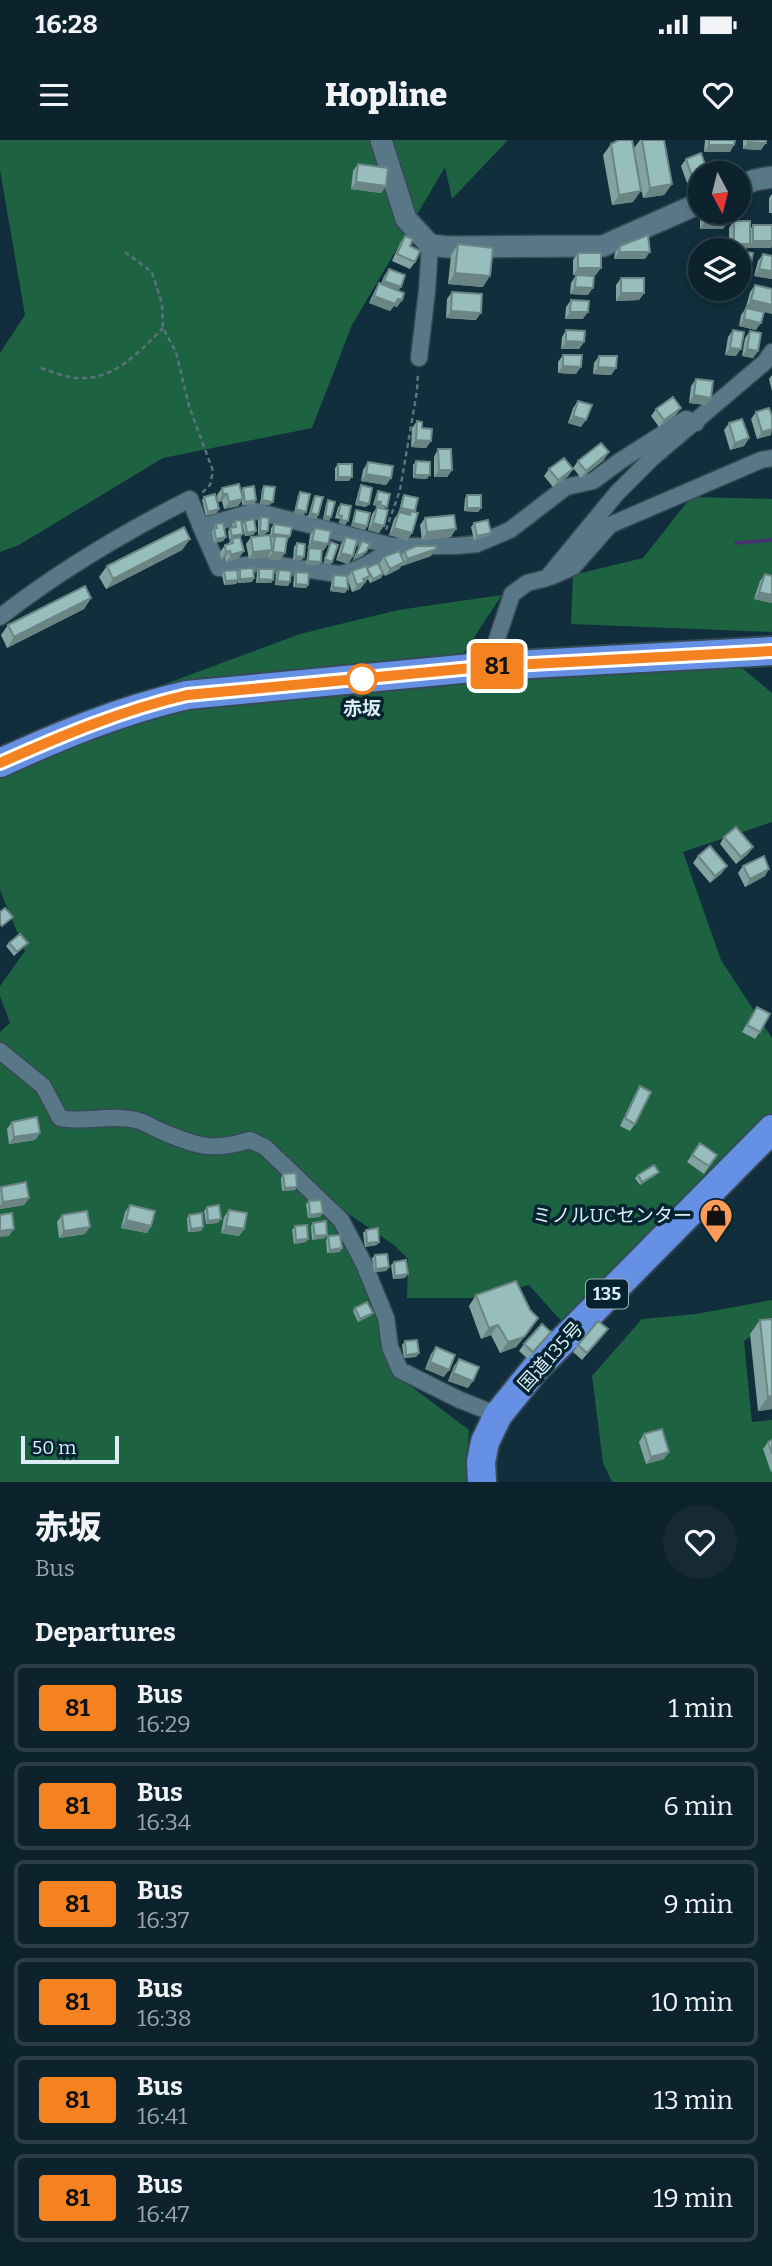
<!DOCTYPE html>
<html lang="en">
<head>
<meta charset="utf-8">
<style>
  body { margin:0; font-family:Bitter,"Noto Sans JP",serif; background:#152a34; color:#f1f3f6; height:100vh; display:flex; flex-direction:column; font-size:26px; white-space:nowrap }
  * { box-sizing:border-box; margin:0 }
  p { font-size:23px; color:#9aa4a9 }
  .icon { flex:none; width:38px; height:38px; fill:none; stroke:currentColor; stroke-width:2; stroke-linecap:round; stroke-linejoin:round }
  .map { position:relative; height:1342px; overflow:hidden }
  .sheet { display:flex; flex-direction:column; background:#0c222c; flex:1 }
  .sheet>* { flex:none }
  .badge { padding:0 14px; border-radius:5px; font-size:24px; line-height:46px }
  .needle { width:46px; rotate:173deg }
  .controls { position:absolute; left:688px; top:21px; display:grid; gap:14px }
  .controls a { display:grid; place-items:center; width:63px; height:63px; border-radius:50%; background:#0c222c; box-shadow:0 4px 10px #0003,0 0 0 2px #2c3f48; font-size:35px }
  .scale { position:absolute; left:21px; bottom:18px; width:98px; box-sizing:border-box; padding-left:7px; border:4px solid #dcedf5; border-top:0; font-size:19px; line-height:24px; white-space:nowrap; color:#dcedf5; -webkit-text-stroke:5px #052430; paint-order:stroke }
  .map>.badge { position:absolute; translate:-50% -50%; box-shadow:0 0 0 4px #fff }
  h2 { padding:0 35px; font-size:26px; line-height:63px }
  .round { display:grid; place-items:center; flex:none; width:74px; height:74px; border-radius:37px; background:#152a34 }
  .overview { display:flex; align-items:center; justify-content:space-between; height:119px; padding:0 35px }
  h1 { font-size:33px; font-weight:800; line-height:52px }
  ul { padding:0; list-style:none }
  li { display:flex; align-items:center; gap:21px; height:88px; margin:0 14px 10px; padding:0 21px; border:4px solid #2c3f48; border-radius:10px }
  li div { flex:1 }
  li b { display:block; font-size:26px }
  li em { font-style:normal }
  li .badge { min-width:77px; font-weight:700; text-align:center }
  .status { display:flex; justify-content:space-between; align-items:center; height:49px; padding:0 35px; background:#0c222c; direction:ltr }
  .status svg { height:19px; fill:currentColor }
  header { display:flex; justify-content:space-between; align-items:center; height:91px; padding:0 35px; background:#0c222c; font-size:32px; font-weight:800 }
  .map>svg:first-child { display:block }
</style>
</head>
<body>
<div class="status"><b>16:28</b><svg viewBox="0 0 49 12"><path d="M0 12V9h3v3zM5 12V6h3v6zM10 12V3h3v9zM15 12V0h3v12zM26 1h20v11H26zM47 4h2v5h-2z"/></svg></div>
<header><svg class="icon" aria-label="menu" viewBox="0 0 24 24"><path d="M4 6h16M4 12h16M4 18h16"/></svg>Hopline<svg class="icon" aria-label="heart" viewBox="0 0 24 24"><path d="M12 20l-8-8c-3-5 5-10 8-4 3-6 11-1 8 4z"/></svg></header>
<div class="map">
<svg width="772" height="1342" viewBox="0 0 772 1342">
  <rect width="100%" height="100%" fill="#102e3b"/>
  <path fill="#1d6241" d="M0,0H508L452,59L445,27L352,185L312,288L163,318L19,405L0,412V213L25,175L0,30Z
    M691,357L772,359V492L571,484L573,435L643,418Z
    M502,455L442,546L534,537L741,527L772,553V682L683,712L721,820L772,898V973L563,1183L529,1145L474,1158H407L408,1119L394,1105L252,1008L288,1037L332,1078L392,1192L404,1241L469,1290L467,1317V1342H0V892L10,883L0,856V846L25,811L0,750V633L79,600L157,547L300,494L398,470Z
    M772,1160V1181L744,1201L752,1282L772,1280V1342H612L603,1323L592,1236L642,1179L696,1174Z"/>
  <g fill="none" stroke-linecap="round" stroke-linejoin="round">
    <path stroke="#483172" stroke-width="3.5" d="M736,403L772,400"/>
    <defs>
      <path id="street" d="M419,218L427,151L430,105
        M201,387L219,428L265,423L338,434C353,433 383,418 392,406
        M550,437L573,427L610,385L761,320L772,318
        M0,477C59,431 123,393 190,359L201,387L255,371L392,406H455L477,404L510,390L566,347L593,341L620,321L686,279L696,283
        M493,526L497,499L512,454L527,443L547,438L617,353L651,319L765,222L772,212
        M0,911L43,946L60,978C85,983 111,974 136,980C145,982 153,988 161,991C197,1006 211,1012 250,1000L265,1007L341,1080L364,1124L386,1178L390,1207L400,1230L460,1260L498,1275"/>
      <path id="secondary" d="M381,0L406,79L430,105L448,107L603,106L700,63
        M738,46L755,40L772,37"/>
      <path id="highway" d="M0,623C61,595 122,570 187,555L493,526L772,511
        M482,1342L481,1322L485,1302L498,1275L536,1228L772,989"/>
    </defs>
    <use href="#street" stroke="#354a54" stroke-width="19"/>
    <use href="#secondary" stroke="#354a54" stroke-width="24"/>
    <use href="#highway" stroke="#354a54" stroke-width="32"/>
    <path stroke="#5a737e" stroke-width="2.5" stroke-dasharray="5 3.5" stroke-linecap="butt" d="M125,112L152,132L162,164L163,188L176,212L189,266L213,331L210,345L202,353
      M41,228C53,232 67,238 79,238C115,240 140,211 163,188
      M386,390L400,350L417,251L418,232"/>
    <use href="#street" stroke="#597887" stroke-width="16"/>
    <use href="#secondary" stroke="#597887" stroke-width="21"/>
    <use href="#highway" stroke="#6590e3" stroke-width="28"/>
  </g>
  <path fill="#82a3a2" d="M640,0H664L672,44L664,55L643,58L634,8Z
    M705,0H735L730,12H704Z
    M743,0H766L761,10L743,9Z
    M611,4L633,62L612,65L603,15Z
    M686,19L707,30L705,33H700V38L687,43L681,26Z
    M358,24L386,46L381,53L351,49L353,31Z
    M772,54V73H769V58Z
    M701,72H728L723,89H700V73Z
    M734,81L750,90L753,85L771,108H748V106L745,111L750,128L745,135L738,110H729V88Z
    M405,96L410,106L415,122L410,129L392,121L400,103Z
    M458,104L483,147L448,144L451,115Z
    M620,106L645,119H614L615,113Z
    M578,113L596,135H573V120Z
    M763,114L772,116V139L754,136L758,121Z
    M389,129L402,160L397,167L394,166L390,171L369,163L375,150L379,143L381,144L384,136Z
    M576,135L588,155L570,154L571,143Z
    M621,138L644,153L639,160L616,161V145Z
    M755,145L772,149V174L746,167L750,152Z
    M452,152L476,180L446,178L447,159Z
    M571,160L583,179H565L566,167Z
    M746,168L756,190L739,186L741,175Z
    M566,190L584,202L579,209H561L562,197Z
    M733,190L736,216L725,215L728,197Z
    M750,191L758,211L753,218L742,216L745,198Z
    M563,215L576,234L558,233V222Z
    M599,216L616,228L611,235L593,234L594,223Z
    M772,235V251L769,239Z
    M696,239L711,258L706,265L689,263L691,246Z
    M578,261L581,287L568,283L573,268Z
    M656,269L676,275L659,287L651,276Z
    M756,272L771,295L757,299L751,279Z
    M417,281L431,301L426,308L411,307L412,288Z
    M729,283L749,298L744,306L730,310L724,290Z
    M438,309L452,330L447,337H434V317Z
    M604,320L581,338L573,328L578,321Z
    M416,321L427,339L413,338V325Z
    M368,322L391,338L386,345L361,341L363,330Z
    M338,324L349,341H335V328Z
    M549,329H573L568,336L553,347L544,336Z
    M361,345L366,367L355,365L359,349Z
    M264,346L270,365L260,364L262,349Z
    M222,348L241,351L243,348L256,360L254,364L242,365V360L238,366L224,369L222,361L218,362L217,355Z
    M378,351L385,369L379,393L368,390L372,374L378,366L373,365L376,355Z
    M300,352L303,375L294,373L298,355Z
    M404,355L415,371L414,372L412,393L407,400L389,395L394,379L399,372L408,375L409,374L399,371L402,358Z
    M467,355L481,368L478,372L464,371L465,358Z
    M315,356L318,375L316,379L308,377L313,359Z
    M204,357L217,373L206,376L202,360Z
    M328,360L329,381L323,379L326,364Z
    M341,364L345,385L339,383L340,379L335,378L338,367Z
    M356,370L367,386L365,390L351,386L354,374Z
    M261,377L265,395H258V381Z
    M425,378L451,397L422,400L420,385Z
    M235,381L240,398L239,418L226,422L225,418L221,419L220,412L225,405L228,404L231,399L229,400L228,391L230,388L233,387L232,385Z
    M245,381L256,391L253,395L245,396L242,384Z
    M474,383L491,393L488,396L474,400L471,387Z
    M216,384L226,397L223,401L214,403L212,392Z
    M274,384L288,400L280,420L268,419L269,414L267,417L249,419L246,404L251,397L270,396L271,388Z
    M315,388L328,404L323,411H321L318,425L306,424L310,395Z
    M346,397L353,416L348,424L336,420L341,404Z
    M190,399L182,410L106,449L99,437L107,426Z
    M297,403L304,417L301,420H293L294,407Z
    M405,411L431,416L402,426V425L399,429L385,436L379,424L384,417L401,416Z
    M367,427L383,434L381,438L370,443L368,439L360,449L352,452L347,438L352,431Z
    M240,429L252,442L238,443V441L236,444L224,445L222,435L224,431L238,432Z
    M259,429L273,440L271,443H256L257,432Z
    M279,430L290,442L288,446L275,445L276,433Z
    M296,432L308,445L306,448L293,447L294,436Z
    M765,434L772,463L754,459L760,441Z
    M334,435L345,453L330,451L332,439Z
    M91,458L84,469L7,508L1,495L8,485Z
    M724,697L748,714L736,724L720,704Z
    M698,716L722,733L710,743L693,723Z
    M743,726L765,736L745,747L738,733Z
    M9,803H28L25,806L14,816L6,806Z
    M757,867L760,892L755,899L742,892Z
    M640,946L635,984L630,991L620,986L635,954Z
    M12,982L40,993L35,1000L9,1004L7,989Z
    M700,1003L717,1015L704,1034L687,1022Z
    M283,1034L295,1050L282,1051L281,1038Z
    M638,1035H656L640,1045L635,1038Z
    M0,1047H1L29,1058L24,1065L0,1069Z
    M309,1061L320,1077L308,1078L306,1064Z
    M130,1065L151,1086L147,1093L121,1088L125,1072Z
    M207,1067L218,1083L206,1084L204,1071Z
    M229,1070L244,1089L239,1096L221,1093L224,1077Z
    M62,1075L85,1094L59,1098L57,1082Z
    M189,1075L203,1087L201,1091L188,1092L187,1078Z
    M313,1083L327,1095L325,1098L312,1100L311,1086Z
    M295,1086L308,1099L306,1102L294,1104L292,1090Z
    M366,1090L377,1105L365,1107L363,1093Z
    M328,1096L340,1112L327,1113L326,1100Z
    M375,1115L389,1127L386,1131L374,1132L372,1118Z
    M394,1122L405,1138L393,1139L391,1125Z
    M476,1155L531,1189L516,1207L500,1213L491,1195L481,1199L469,1166Z
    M355,1168L370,1176L358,1182L353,1171Z
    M772,1179V1269L758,1271L750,1194L760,1180Z
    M608,1189L582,1220L573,1212L578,1205Z
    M546,1199L528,1219L519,1211L524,1204Z
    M405,1201L419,1213L416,1217L404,1218L402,1205Z
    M436,1207L444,1237L425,1229L431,1214Z
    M459,1219L468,1248L448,1241L454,1226Z
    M644,1294L664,1319L646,1324L639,1302Z
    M772,1300V1331L771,1332L763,1309L768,1302Z"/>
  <path fill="#6a8584" d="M748,2L766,3L761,10L743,9Z
    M709,5H734L730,12H704Z
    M707,30L705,33H700V38L687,43L692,36Z
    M356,42L386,46L381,53L351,49Z
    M672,44L664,55L643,58L650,48Z
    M641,51L633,62L612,65L619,55Z
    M705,82H728L723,89H700Z
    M753,101H772V107L771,108H748Z
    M734,104H750L745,111L731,109L730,110Z
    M619,112H650L645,119H614Z
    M738,126L750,128L745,135L738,134Z
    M578,128H601L596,135H573Z
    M759,129L772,131V139L754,136Z
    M455,133L490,136L483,147L448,144Z
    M384,141L401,147L396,154L379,148Z
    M575,147L593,148L588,155L570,154Z
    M621,153H644L639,160L616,161Z
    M374,156L398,159L402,160L397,167L394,166L390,171L369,163Z
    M751,160L772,165V174L746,167Z
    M451,171L481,173L476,180L446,178Z
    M570,172H588L583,179H565Z
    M744,179L761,183L756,190L739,186Z
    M566,201L584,202L579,209H561Z
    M730,208L741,209L736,216L725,215Z
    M747,209L758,211L753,218L742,216Z
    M563,226L581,227L576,234L558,233Z
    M598,227L616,228L611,235L593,234Z
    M694,255L711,258L706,265L689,263Z
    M681,268L676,275L659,287L664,280Z
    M573,276L586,280L581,287L568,283Z
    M772,289L771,295L757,299L762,292Z
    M749,298L744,306L730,310L735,303Z
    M416,300L431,301L426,308L411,307Z
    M609,312L604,320L581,338L586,331Z
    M573,329L568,336L553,347L558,340Z
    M439,330H452L447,337H434Z
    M366,334L391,338L386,345L361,341Z
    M415,335H430L427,339L413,338Z
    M338,337H352L349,341H335Z
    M223,354H227L222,361L218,362Z
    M243,359L238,366L224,369L229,362Z
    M256,360L254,364L242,365L245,362Z
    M262,360L273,362L270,365L260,364Z
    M358,361L369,364L366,367L355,365Z
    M376,361L381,362L378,366L373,365Z
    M401,368L415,371L413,374L411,371L409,374L399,371Z
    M467,368H481L478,372L464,371Z
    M219,369L217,373L206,376L208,372Z
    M296,369L306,372L303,375L294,373Z
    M311,373L318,375L316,379L308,377Z
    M325,376L331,377L329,381L323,379Z
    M341,380L348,381L345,385L339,383Z
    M353,383L367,386L365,390L351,386Z
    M373,383L384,386L379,393L368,390Z
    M394,388L412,393L407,400L389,395Z
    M456,389L451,397L422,400L427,392Z
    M256,391L253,395L245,396L247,393Z
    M260,391H268L265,395H258Z
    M491,393L488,396L474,400L477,396Z
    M243,394L240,398L229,400L232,396Z
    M273,394L290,396L288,400L275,398V396L274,398L270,397Z
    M226,397L223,401L214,403L216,399Z
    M190,399L182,410L106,449L113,439Z
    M312,401L328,404L323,411L307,408Z
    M436,409L431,416L402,426L407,419Z
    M272,410L267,417L249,419L253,412Z
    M230,411L225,418L221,419L226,412Z
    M244,411L239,418L226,422L231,415Z
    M273,412L285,413L280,420L268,419Z
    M366,412L363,416L352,421L355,417Z
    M341,413L353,416L348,424L336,420Z
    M296,416L304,417L301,420H293Z
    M325,419L332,422L330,425L323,423Z
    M308,421L321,422L318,425L306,424Z
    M404,422L399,429L385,436L390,429Z
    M383,434L381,438L370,443L373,439Z
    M370,436L360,449L352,452L363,439Z
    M254,438L252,442L238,443L240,439Z
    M259,439L273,440L271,443H256Z
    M238,440L236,444L224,445L226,441Z
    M277,441L290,442L288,446L275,445Z
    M296,444L308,445L306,448L293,447Z
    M333,447L348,449L345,453L330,451Z
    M759,452L772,455V463L754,459Z
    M91,458L84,469L7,508L14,497Z
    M753,707L748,714L736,724L741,717Z
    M727,726L722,733L710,743L715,736Z
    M769,729L765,736L745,747L750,739Z
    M40,993L35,1000L9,1004L14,997Z
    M659,1032L656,1035L640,1045L642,1042Z
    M297,1047L295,1050L282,1051L285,1048Z
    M29,1058L24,1065L0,1069V1066L3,1062Z
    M323,1073L320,1077L308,1078L310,1075Z
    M221,1079L218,1083L206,1084L208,1081Z
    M126,1080L151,1086L147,1093L121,1088Z
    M226,1086L244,1089L239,1096L221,1093Z
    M90,1087L85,1094L59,1098L64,1091Z
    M203,1087L201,1091L188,1092L191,1089Z
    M14,1089L9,1096L0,1097V1091Z
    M327,1095L325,1098L312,1100L315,1096Z
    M308,1099L306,1102L294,1104L296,1100Z
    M379,1102L377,1105L365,1107L367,1103Z
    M342,1108L340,1112L327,1113L330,1110Z
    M389,1127L386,1131L374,1132L376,1129Z
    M408,1134L405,1138L393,1139L395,1136Z
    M373,1173L370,1176L358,1182L360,1179Z
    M538,1178L516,1207L500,1213L508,1202Z
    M498,1185L491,1195L481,1199L489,1188Z
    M551,1192L546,1199L528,1219L533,1212Z
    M419,1213L416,1217L404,1218L406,1215Z
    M430,1222L449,1230L444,1237L425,1229Z
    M453,1233L473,1241L468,1248L448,1241Z
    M772,1256V1269L758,1271L768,1257Z
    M669,1312L664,1319L646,1324L651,1317Z"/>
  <path fill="#97bebc" stroke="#6a8584" stroke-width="2" d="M619,0H632L641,51L619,55L611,4Z
    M642,0H664L672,44L650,48Z
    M709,0H735L734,5H709Z
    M748,0H766V3L748,2Z
    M701,13L707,30L692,36L686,19Z
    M358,24L388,28L386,46L356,42Z
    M705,72H728V82H705Z
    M734,81H750V104H734Z
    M753,85H772V101H753Z
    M648,95L650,112H619L620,106Z
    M405,96L413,99L410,106L420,111L415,122L397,114Z
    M458,104L493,108L490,136L455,133Z
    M731,109L753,113L750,128L738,126V110H730Z
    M578,113H601V128H578Z
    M763,114L772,116V131L759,129Z
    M389,129L405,135L401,147L384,141Z
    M576,135L594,136L593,148L575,147Z
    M621,138H644V153H621Z
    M379,143L404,153L402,160L398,159L395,164L374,156Z
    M755,145L772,149V165L751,160Z
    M452,152L482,154L481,173L451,171Z
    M571,160L589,161L588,172H570Z
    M746,168L764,172L761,183L744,179Z
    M566,190L585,191L584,202L566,201Z
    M733,190L744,192L741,209L730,208Z
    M750,191L761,193L758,211L747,209Z
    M563,215H582L581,227L563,226Z
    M599,216H617L616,228L598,227Z
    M696,239L713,241L711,258L694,255Z
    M673,257L681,268L664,280L656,269Z
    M578,261L592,265L586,280L573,276Z
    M769,268L772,276V289L762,292L756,272Z
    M742,279L749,298L735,303L729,283Z
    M417,281L422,282V288L432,289L431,301L416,300Z
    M601,303L609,312L586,331L578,321Z
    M438,309H451L452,330H439Z
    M564,318L573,329L558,340L549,329Z
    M416,321L430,322V335H415Z
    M368,322L393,326L391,338L366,334Z
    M338,324H352V337H338Z
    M239,344L243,359L229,362L227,354H223L222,348Z
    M361,345L372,348L369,364L358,361Z
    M254,346L256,360L245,362L243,348Z
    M264,346L275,347L273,362L262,360Z
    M378,351L390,354L387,367L380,365L381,362L376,361Z
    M300,352L310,354L306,372L296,369Z
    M215,354L219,369L208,372L204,357Z
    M404,355L418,358L415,371L401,368Z
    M467,355H481V368H467Z
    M315,356L323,357L318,375L311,373Z
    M328,360L335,362L331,377L325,376Z
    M341,364L351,366L348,381L341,380L342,376L338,375Z
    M377,367L388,370L384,386L373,383Z
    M356,370L370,373L367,386L353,383Z
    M411,371L418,373L412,393L394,388L399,372L410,375Z
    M454,375L456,389L427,392L425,378Z
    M261,377L269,378L268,391H260Z
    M254,379L256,391L247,393L245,381Z
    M241,380L243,394L232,396L230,388L236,387L235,381Z
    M488,380L491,393L477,396L474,383Z
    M223,383L226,397L216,399L214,388H217L216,384Z
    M274,384L292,387L290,396L273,394Z
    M184,387L190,399L113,439L107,426Z
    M315,388L331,391L328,404L312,401Z
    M270,395L272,410L253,412L251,397Z
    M275,396L287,397L285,413L273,412Z
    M240,397L244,411L231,415L230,411L226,412L225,405L233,403L232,399Z
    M346,397L357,400L353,416L341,413Z
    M362,401L370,404L366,412L355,417Z
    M331,402L338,405L332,422L325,419Z
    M297,403L305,404L304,417L296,416Z
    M416,406H436V409L407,419L405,411Z
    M309,408L322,409L321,422L308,421Z
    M399,411L404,422L390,429L384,417Z
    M378,423L383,434L373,439L367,428Z
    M366,426L370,436L363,439L365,442L357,445L352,431Z
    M253,428L254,438L240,439V429Z
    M259,429H274L273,440L259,439Z
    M237,430L238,440L226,441L224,431Z
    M279,430L291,431L290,442L277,441Z
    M296,432L309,433L308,445L296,444Z
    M765,434L772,436V455L759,452Z
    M334,435L347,436L348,449L333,447Z
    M85,446L91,458L14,497L8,485Z
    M736,687L753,707L741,717L724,697Z
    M710,706L727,726L715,736L698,716Z
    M764,716L769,729L750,739L743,726Z
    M5,768L13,777L2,786L0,784V772Z
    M20,794L28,803L17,812L9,803Z
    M757,867L770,874L760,892L747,885Z
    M640,946L651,952L635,984L625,978Z
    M37,977L40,993L14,997L12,982Z
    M700,1003L717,1015L709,1026L692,1015Z
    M654,1025L659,1032L642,1042L638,1035Z
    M296,1033L297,1047L285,1048L283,1034Z
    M26,1042L29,1058L3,1062L1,1047Z
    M321,1060L323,1073L310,1075L309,1061Z
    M130,1065L155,1071L151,1086L126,1080Z
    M219,1065L221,1079L208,1081L207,1067Z
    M229,1070L247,1073L244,1089L226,1086Z
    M87,1071L90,1087L64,1091L62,1075Z
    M12,1073L14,1089L0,1091V1075Z
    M202,1073L203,1087L191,1089L189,1075Z
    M326,1081L327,1095L315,1096L313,1083Z
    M307,1085L308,1099L296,1100L295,1086Z
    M378,1088L379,1102L367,1103L366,1090Z
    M340,1095L342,1108L330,1110L328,1096Z
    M387,1114L389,1127L376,1129L375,1115Z
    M406,1120L408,1134L395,1136L394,1122Z
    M516,1141L530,1170L538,1178L524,1197L508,1202L498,1185L489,1188L476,1155Z
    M367,1162L373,1173L360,1179L355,1168Z
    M772,1179V1256L768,1257L760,1180Z
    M598,1181L608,1189L587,1213L578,1205Z
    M542,1184L551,1192L533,1212L524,1204Z
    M417,1200L419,1213L406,1215L405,1201Z
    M436,1207L455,1215L449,1230L430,1222Z
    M459,1219L479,1227L473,1241L453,1233Z
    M662,1289L669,1312L651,1317L644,1294Z
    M772,1300V1314L768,1302Z"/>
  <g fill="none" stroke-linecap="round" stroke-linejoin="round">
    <defs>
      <path id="line" d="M0,623C61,596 122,570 187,555L493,526L772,511"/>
    </defs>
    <use href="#line" stroke="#fff" stroke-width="16"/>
    <use href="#line" stroke="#f58220" stroke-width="10"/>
  </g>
  <defs>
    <symbol id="shop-pin" viewBox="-11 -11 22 30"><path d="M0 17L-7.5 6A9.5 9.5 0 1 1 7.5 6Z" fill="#fe9c57" stroke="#052430"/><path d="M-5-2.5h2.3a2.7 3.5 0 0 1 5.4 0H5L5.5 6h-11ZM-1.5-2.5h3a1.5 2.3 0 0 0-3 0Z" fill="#111"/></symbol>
  </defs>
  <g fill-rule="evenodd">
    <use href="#shop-pin" x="697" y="1056" width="38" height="52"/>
  </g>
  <circle fill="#fff" stroke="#f58220" stroke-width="3.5" cx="362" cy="539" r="14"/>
  <g text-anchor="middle" stroke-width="7" stroke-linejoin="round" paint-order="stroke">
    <rect fill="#052430" stroke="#9cb1ba" stroke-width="2" x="586" y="1139.5" width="42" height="29" rx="5"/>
    <g font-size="18" font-weight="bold" fill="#dcedf5">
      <text x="607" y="1160">135</text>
    </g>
    <g font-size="19" font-weight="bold" fill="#dcedf5" stroke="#052430">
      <text x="362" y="575">赤坂</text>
    </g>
    <g font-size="19" fill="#dcedf5" stroke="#052430" text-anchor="end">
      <text x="692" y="1082">ミノルUCセンター</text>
    </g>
    <g font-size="19" fill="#dcedf5" stroke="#052430">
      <text transform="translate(550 1216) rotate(-48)" y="7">国道135号</text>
    </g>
  </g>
</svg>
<div class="controls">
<a><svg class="needle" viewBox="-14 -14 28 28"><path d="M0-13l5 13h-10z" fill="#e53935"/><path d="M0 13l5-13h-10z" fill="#9aa4a9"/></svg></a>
<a><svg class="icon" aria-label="layers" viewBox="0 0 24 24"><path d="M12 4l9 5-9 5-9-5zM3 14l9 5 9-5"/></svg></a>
</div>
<div class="scale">50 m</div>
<b class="badge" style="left:497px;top:526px;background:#f58220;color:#111">81</b>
</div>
<section class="sheet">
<div class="overview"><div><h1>赤坂</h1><p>Bus</p></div><a class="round"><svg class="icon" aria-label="heart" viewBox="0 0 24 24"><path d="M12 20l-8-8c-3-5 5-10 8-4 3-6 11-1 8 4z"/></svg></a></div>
<h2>Departures</h2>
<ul>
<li><span class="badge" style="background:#f58220;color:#111">81</span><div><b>Bus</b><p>16:29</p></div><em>1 min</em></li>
<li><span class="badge" style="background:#f58220;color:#111">81</span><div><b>Bus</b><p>16:34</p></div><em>6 min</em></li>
<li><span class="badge" style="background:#f58220;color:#111">81</span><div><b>Bus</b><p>16:37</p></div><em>9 min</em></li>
<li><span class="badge" style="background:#f58220;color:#111">81</span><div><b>Bus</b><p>16:38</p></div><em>10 min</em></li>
<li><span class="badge" style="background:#f58220;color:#111">81</span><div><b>Bus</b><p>16:41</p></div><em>13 min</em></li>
<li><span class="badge" style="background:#f58220;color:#111">81</span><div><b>Bus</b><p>16:47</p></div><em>19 min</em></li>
</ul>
</section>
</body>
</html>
